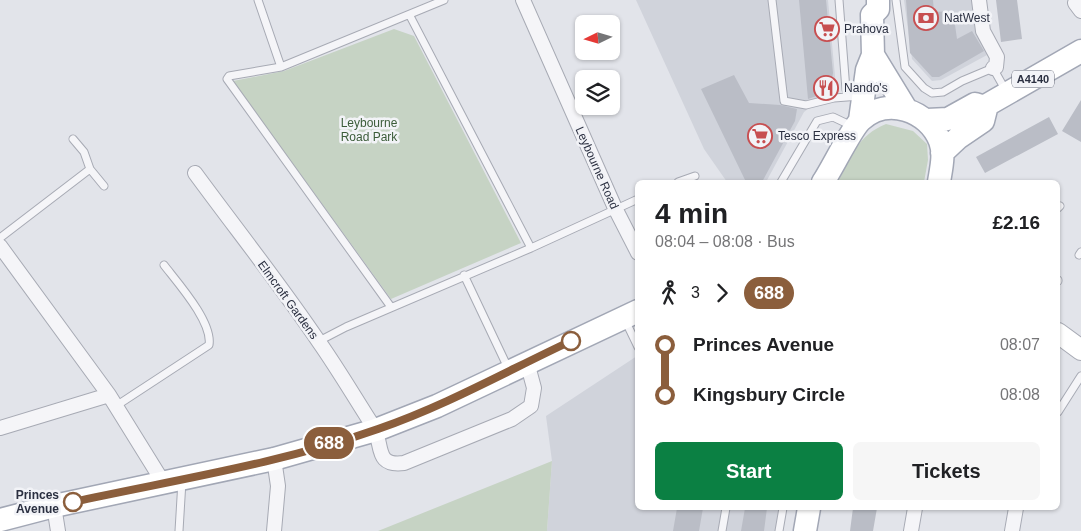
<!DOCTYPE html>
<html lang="en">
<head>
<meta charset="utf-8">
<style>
  body { margin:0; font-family:Helvetica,sans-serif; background:#f6f6f6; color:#202124; height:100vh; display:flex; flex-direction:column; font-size:19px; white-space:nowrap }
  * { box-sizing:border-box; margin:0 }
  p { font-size:16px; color:#757577 }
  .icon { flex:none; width:28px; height:28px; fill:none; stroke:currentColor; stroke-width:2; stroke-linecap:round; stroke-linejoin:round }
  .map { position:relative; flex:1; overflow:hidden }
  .sheet { position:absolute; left:635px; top:180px; width:425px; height:330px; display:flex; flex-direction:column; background:#fff; border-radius:8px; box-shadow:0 1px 4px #0004 }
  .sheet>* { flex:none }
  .badge { padding:0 10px; border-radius:16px; font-size:18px; line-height:32px }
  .needle { width:32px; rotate:265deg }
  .tools { position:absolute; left:575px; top:15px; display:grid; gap:10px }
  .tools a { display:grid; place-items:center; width:45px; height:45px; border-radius:8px; background:#fff; box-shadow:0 1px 4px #0004; font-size:25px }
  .map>.badge { position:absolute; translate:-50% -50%; box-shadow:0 0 0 2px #fff }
  .legs { display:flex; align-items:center; gap:8px; height:55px; padding:0 20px; font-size:16px }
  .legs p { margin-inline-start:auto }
  .summary { display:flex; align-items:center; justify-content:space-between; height:85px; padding:0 20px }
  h1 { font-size:28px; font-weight:700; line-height:38px }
  .primary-button { display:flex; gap:10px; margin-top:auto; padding:10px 20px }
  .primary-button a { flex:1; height:58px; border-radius:8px; background:#0b8043; color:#fff; font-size:20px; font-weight:700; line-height:58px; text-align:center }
  .primary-button a+a { background:#f6f6f6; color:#202124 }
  ul { padding:0 20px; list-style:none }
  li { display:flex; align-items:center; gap:18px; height:50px; font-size:19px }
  li i { display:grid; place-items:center; width:8px; height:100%; margin:0 6px; background:currentColor }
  li i::after { content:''; width:12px; height:12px; margin:-6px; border:4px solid; border-radius:50%; background:#fff }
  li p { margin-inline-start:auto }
  li:first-child i { background:linear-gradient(#0000 50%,currentColor 0) }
  li:last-child i { background:linear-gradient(currentColor 50%,#0000 0) }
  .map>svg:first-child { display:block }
</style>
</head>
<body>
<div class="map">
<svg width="1081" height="531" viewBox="0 0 1081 531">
  <rect width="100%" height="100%" fill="#e2e4ea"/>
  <path fill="#d0d3db" d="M636,0H828L836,87L804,112L766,182H727L704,149Z
    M904,0H972L975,29L987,55L941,80L932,81L912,59Z
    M637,356L638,508H779L776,531H547L552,461L546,416Z"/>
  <path fill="#c6d3c4" d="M394,29L414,36L521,243L391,299L233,81L284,71Z
    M886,124L913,131L927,144L928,160L924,182H838C851,157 858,135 886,124Z
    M552,461L547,531H378L383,529Z"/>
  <path fill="#babdc6" d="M799,0H826L833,73L831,85L825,93L808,99Z
    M906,0H933L934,12L953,11L957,39L972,31L984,51L939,77H932L910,53Z
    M996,0H1017L1022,39L1001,42Z
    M734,75L749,103L780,105L797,109L795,121L762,182H746L701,89Z
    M1081,100V142L1062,131Z
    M1049,117L1058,134L985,173L976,157Z
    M677,508H703L699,531H673Z
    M745,508H767L764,531H741Z
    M853,508H877L873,531H850Z"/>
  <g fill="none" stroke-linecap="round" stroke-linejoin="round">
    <defs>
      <path id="lane" d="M258,0L281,67
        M772,0L784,101L806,105L834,98L860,96
        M839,0L846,90L851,95
        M896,0L905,67L924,88L932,93L943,92L962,81L993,68L1006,91
        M410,16L531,248
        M73,139L84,152L90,169L104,186
        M678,182L695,176
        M781,182L817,121L833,117L852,126
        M1058,208L1060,206
        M0,238L90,169
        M1079,255L1081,252
        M464,275L509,370
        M1058,281V280
        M391,307L227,79L229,76L281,67L444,0
        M625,320L638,347
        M319,341L346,327L531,248L638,199
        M116,406L209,345C213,322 177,282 164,265
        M1058,412L1081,376
        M179,531L182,481
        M722,531L726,508
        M779,531L783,508"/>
      <path id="street" d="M523,0L615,208L638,253
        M979,0L983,31L997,57L996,67L993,68
        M1075,3L1081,11
        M195,173C236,229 280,284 319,342C338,369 355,398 373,426C384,443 373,467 404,463L512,419L531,406L534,388L527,362
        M0,246L109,395L163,482
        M0,428L109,395
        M274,459L278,486L274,531
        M54,506L58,531
        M911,531L915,508
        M1012,531L1016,508"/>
      <path id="secondary" d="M1058,333L1081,350"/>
      <path id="primary" d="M873,55L906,109
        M860,120L867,70L873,55L872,15L878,9V0
        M927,120L948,119L975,104L985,107
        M942,153L958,138L983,121L987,105L1081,51
        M823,182C832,169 851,129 861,120C887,96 928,110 940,141C945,154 941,169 939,182
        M0,520L54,506L274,459L376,430L437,406L638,311
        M805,531L809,508"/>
    </defs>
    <use href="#lane" stroke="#a7aab4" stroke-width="9"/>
    <use href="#street" stroke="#a7aab4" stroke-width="16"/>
    <use href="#secondary" stroke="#a7aab4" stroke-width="22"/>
    <use href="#primary" stroke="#a2a7b5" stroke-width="25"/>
    <use href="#lane" stroke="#f5f5f8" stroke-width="7"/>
    <use href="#street" stroke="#f5f5f8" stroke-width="14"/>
    <use href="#secondary" stroke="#fff" stroke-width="20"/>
    <use href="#primary" stroke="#fff" stroke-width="22"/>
  </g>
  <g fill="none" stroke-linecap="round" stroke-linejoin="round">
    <defs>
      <path id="line-1" d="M73,502C174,480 279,464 378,429C445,406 507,371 571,341"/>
    </defs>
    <use href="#line-1" stroke="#fff" stroke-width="11"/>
    <use href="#line-1" stroke="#8b5e3c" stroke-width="8"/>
  </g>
  <defs>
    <symbol id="bank-ring" viewBox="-11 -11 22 22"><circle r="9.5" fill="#f2f3f7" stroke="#c74f51" stroke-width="1.5"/><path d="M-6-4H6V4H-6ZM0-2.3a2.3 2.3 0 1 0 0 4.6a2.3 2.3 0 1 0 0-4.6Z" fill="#c74f51"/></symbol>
    <symbol id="supermarket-ring" viewBox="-11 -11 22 22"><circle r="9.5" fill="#f2f3f7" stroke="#c74f51" stroke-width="1.5"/><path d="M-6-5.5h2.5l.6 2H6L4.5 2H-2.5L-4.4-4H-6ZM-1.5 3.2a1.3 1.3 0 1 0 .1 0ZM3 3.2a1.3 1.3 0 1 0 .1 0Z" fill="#c74f51"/></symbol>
    <symbol id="restaurant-ring" viewBox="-11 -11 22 22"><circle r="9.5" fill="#f2f3f7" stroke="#c74f51" stroke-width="1.5"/><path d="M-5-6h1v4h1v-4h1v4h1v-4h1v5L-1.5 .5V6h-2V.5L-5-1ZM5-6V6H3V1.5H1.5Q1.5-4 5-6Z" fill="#c74f51"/></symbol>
  </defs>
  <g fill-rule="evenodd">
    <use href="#bank-ring" x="912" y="4" width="28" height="28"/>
    <use href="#supermarket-ring" x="813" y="15" width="28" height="28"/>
    <use href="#restaurant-ring" x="812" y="74" width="28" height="28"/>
    <use href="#supermarket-ring" x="746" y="122" width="28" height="28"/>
  </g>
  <g fill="#fff" stroke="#8b5e3c" stroke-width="2.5">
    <circle cx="571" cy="341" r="9"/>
    <circle cx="73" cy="502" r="9"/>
  </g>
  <g text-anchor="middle" stroke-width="5" stroke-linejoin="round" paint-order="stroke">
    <rect fill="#f2f3f7" stroke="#676a78" stroke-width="1" x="1012" y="70.5" width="42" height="17" rx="4"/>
    <g font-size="11" font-weight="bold" fill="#2b3041">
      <text x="1033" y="83">A4140</text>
    </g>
    <g font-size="12" fill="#2b3041" stroke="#f2f3f7" text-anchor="start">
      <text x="944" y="22">NatWest</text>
      <text x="844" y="33">Prahova</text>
      <text x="844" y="92">Nando's</text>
      <text x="778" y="140">Tesco Express</text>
    </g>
    <g font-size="12" fill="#3b5c39" stroke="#f2f3f7">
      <text x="369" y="127">Leybourne<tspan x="369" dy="14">Road Park</tspan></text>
    </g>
    <g font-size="12" fill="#2b3041" stroke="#f2f3f7">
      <text transform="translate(597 168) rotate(66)" y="4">Leybourne Road</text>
      <text transform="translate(288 300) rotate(54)" y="4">Elmcroft Gardens</text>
    </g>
    <g font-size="12" font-weight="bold" fill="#2b3041" stroke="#f2f3f7" text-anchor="end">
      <text x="59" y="499">Princes<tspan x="59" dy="14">Avenue</tspan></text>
    </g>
  </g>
</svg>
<div class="tools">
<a><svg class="needle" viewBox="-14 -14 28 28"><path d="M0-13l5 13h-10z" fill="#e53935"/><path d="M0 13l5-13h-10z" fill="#757577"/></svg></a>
<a><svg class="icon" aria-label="layers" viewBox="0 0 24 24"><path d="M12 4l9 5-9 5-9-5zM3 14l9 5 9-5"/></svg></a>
</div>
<b class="badge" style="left:329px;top:443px;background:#8b5e3c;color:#fff">688</b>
<section class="sheet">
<div class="summary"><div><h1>4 min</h1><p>08:04 – 08:08 · Bus</p></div><b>£2.16</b></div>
<div class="legs"><svg class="icon" aria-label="walk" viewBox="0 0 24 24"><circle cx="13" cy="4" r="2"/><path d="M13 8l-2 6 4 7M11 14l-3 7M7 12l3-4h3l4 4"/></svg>3<svg class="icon" aria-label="forward" viewBox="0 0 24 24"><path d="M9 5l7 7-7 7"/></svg><b class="badge" style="background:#8b5e3c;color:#fff">688</b></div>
<ul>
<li><i style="color:#8b5e3c"></i><b>Princes Avenue</b><p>08:07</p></li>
<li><i style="color:#8b5e3c"></i><b>Kingsbury Circle</b><p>08:08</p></li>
</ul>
<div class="primary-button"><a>Start</a><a>Tickets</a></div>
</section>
</div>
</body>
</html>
